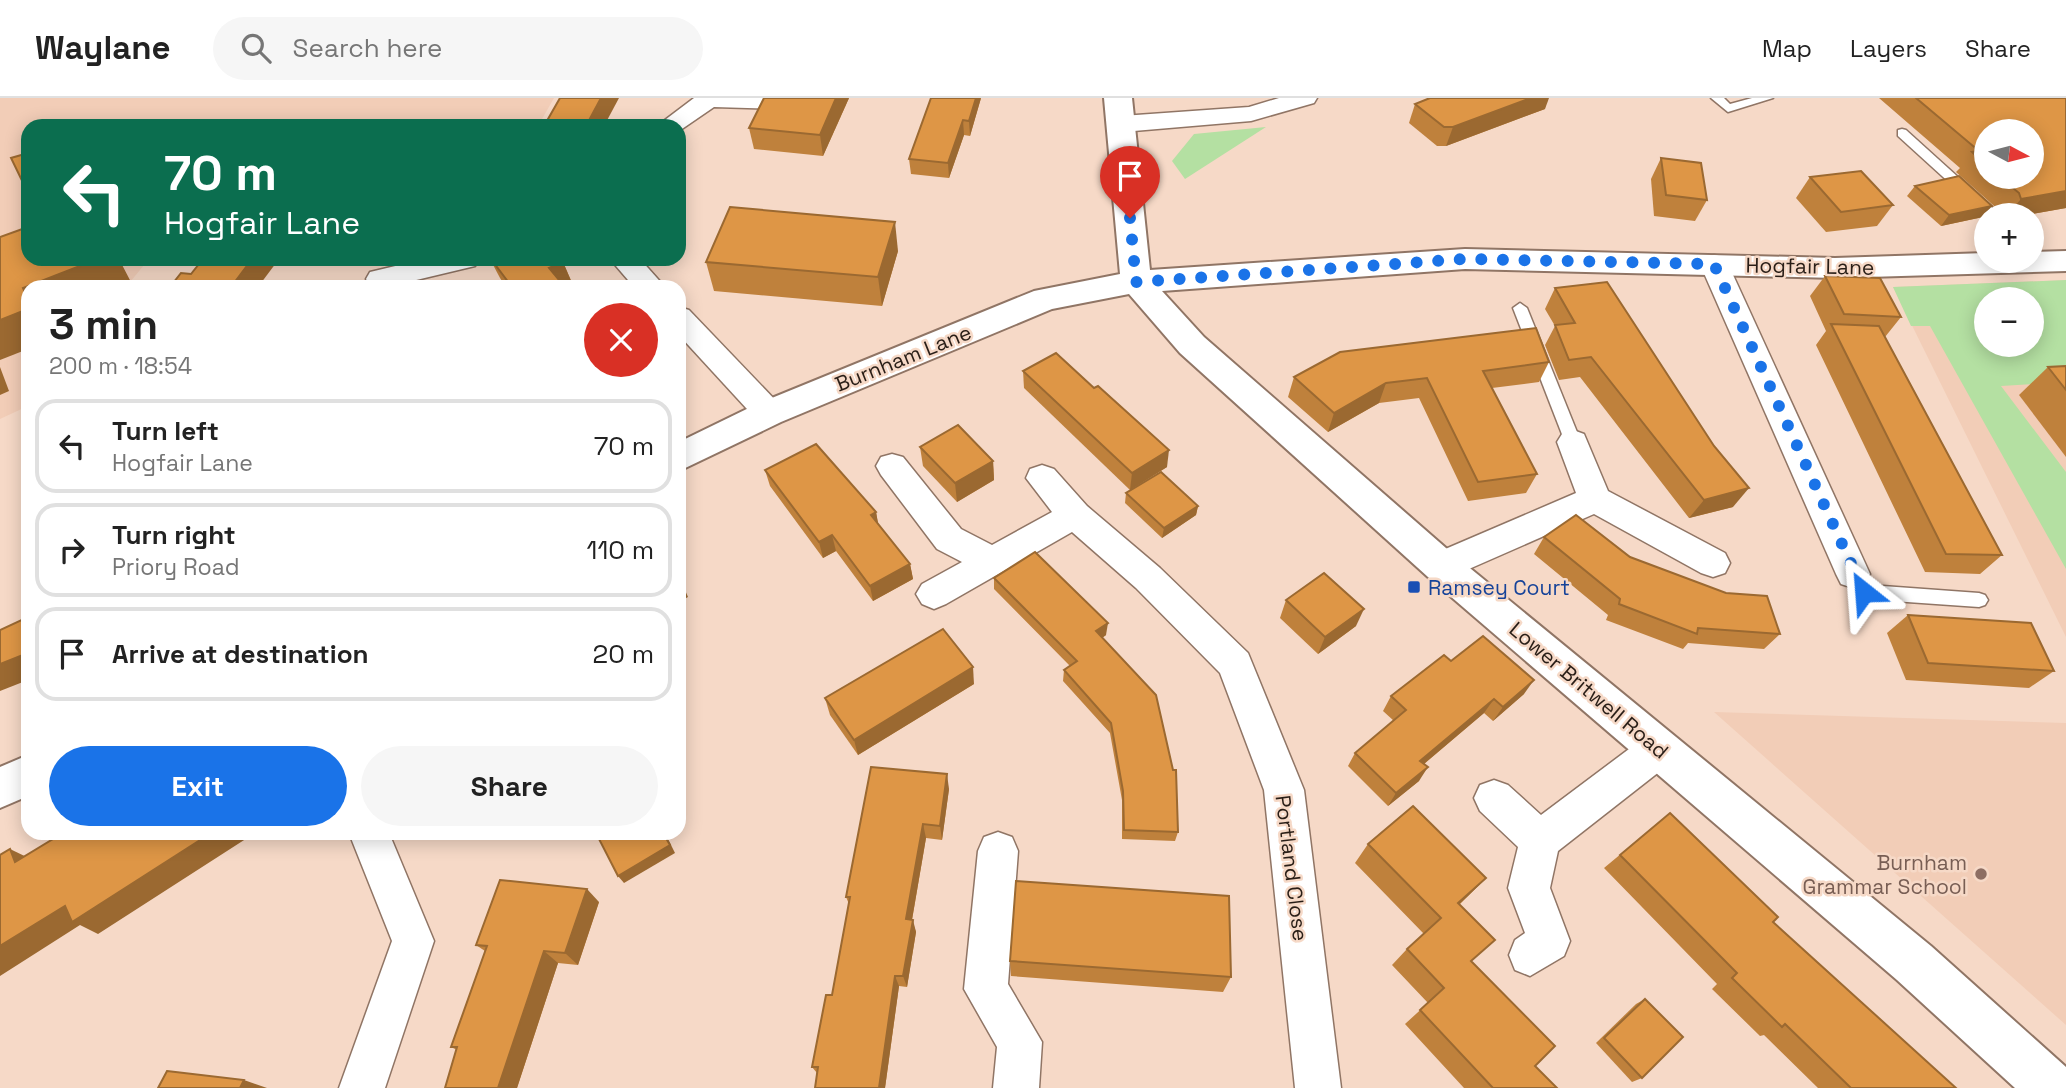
<!DOCTYPE html>
<html lang="en">
<head>
<meta charset="utf-8">
<style>
	:root { --surface:#fff; --page:#f6f6f6; --text:#222; --muted:#767676; --line:#e0e0e0; --accent:#1a73e8 }
	body { margin:0; font-family:"Space Grotesk",sans-serif; background:var(--page); color:var(--text); height:100vh; display:flex; flex-direction:column; font-size:26px; white-space:nowrap }
	* { box-sizing:border-box; margin:0 }
	p { font-size:23px; color:var(--muted) }
	.icon { flex:none; width:38px; height:38px; fill:none; stroke:currentColor; stroke-width:2; stroke-linecap:round; stroke-linejoin:round }
	.map { position:relative; flex:1; overflow:hidden }
	.details { position:absolute; left:21px; top:182px; width:665px; height:560px; display:flex; flex-direction:column; background:var(--surface); border-radius:21px; box-shadow:0 4px 18px #0003 }
	.details>* { flex:none }
	.banner { position:absolute; left:21px; top:21px; width:665px; height:147px; border-radius:21px; box-shadow:0 4px 18px #0003; background:#0b6e4f; color:#fff; overflow:hidden }
	.needle { width:46px; rotate:97deg }
	.controls { position:absolute; left:1974px; top:21px; display:grid; gap:14px }
	.controls a { display:grid; place-items:center; width:70px; height:70px; border-radius:50%; background:var(--surface); box-shadow:0 4px 18px #0003; font-size:35px }
	.pin { position:absolute; display:grid; place-items:center; width:60px; height:60px; color:#fff; margin:-72px -30px; border-radius:50% 50% 50% 0; rotate:-45deg; box-shadow:0 0 7px #0007 }
	.pin .icon { rotate:45deg }
	.me { position:absolute; width:77px; margin:-38px; rotate:332deg; stroke-linejoin:round; filter:drop-shadow(0 0 5px #0008) }
	.turn { display:flex; align-items:center; gap:24px; height:147px; padding:0 28px; font-size:32px }
	.turn .icon { width:91px; height:91px; stroke-width:2.5 }
	.turn b { display:block; font-size:49px; line-height:60px }
	.round { display:grid; place-items:center; flex:none; width:74px; height:74px; border-radius:37px; background:var(--page) }
	.headline { display:flex; align-items:center; justify-content:space-between; height:119px; padding:0 28px }
	h1 { font-size:42px; font-weight:600; line-height:52px }
	.primary-button { display:flex; gap:14px; margin-top:auto; padding:14px 28px }
	.primary-button a { flex:1; height:80px; border-radius:42px; background:var(--accent); color:#fff; font-size:28px; font-weight:600; line-height:80px; text-align:center }
	.primary-button a+a { background:var(--page); color:var(--text) }
	ul { padding:0; list-style:none }
	li { display:flex; align-items:center; gap:21px; height:94px; margin:0 14px 10px; padding:0 14px; border:4px solid var(--line); border-radius:21px }
	li div { flex:1 }
	li b { display:block; font-size:26px }
	li em { font-style:normal }
	header { display:flex; align-items:center; gap:42px; box-sizing:border-box; height:98px; padding:0 35px; background:var(--surface); border-bottom:2px solid var(--line) }
	header strong { font-size:33px }
	nav { display:flex; gap:38px; margin-inline-start:auto; font-size:24px }
	.search { width:490px; height:63px; background:var(--page); display:flex; align-items:center; gap:18px; box-sizing:border-box; padding:0 24px; border-radius:38px; color:var(--muted); font-size:26px }
	.map>svg:first-child { display:block }
	.built { fill:#f2cdb7; fill-rule:evenodd }
	.green { fill:#b4e0a2; fill-rule:evenodd }
	.lines { fill:none; stroke-linecap:round; stroke-linejoin:round }
	.lane-casing { stroke:#907565; stroke-width:3 }
	.street-casing { stroke:#907565; stroke-width:3 }
	.secondary-casing { stroke:#907565; stroke-width:4 }
	.lane { fill:#fff; fill-rule:evenodd }
	.street { fill:#fff; fill-rule:evenodd }
	.secondary { fill:#fff; fill-rule:evenodd }
	.wall { fill:#bf813c; fill-rule:evenodd }
	.shaded-wall { fill:#9b6931 }
	.building { fill:#de9646; stroke:#9b6931; stroke-width:2 }
	.route { stroke:#1a73e8; stroke-width:12; stroke-dasharray:0 21.6 }
	.transit-dot { fill:#1a4fb4; stroke:#f6d9c7; stroke-width:2.5 }
	.education-dot { fill:#8d6e63; stroke:#f6d9c7; stroke-width:2.5 }
	.labels { text-anchor:middle; dominant-baseline:central; stroke-width:5; stroke-linejoin:round; paint-order:stroke }
	.street-label { font-size:21px; fill:#291e17; stroke:#f6d9c7 }
	.transit-label { font-size:21px; fill:#164399; stroke:#f6d9c7; text-anchor:start }
	.education-label { font-size:21px; fill:#785e54; stroke:#f6d9c7; text-anchor:end }
</style>
</head>
<body>
<header>
<strong>Waylane</strong>
<div class="search"><svg class="icon" aria-label="search" viewBox="0 0 24 24"><circle cx="10" cy="10" r="6"/><path d="M15 15l6 6"/></svg>Search here</div>
<nav><a>Map</a><a>Layers</a><a>Share</a></nav>
</header>
<div class="map">
<svg width="2066" height="990" viewBox="0 0 2066 990">
	<rect width="100%" height="100%" fill="#f6d9c7"/>
	<g class="built">
		<path d="M0,0h554l-16,28h-510v133h121l-23,28h-98v119l-28,13z"/>
		<path d="M2066,182v357l-173,-350zM1986,201h46v46h-46z"/>
		<path d="M1714,614l352,11v302z"/>
	</g>
	<g class="green">
		<path d="M1266,29l-81,52 -13,-18 22,-27z"/>
		<path d="M2066,182v102l-65,4 65,86v97l-136,-243h-19l-18,-39zM1986,201h46v46h-46z"/>
	</g>
	<g class="lines">
		<g class="lane-casing">
			<g id="lane">
				<path d="M1711,0h13l6,6 22,-6h21l-45,14z"/>
				<path d="M1902,31l4,1 94,85 -14,1 -88,-80v-6z"/>
				<path d="M1520,205l7,5 54,134 -2,4 -6,2 -8,-6 -52,-134z"/>
				<path d="M1853,469l6,2 10,16 110,8 6,2 3,5 -3,5 -6,2 -115,-8 -6,-2 -14,-23 3,-5z"/>
			</g>
		</g>
		<g class="street-casing">
			<g id="street">
				<path d="M694,0h124l3,5 -3,5 -9,2 -95,-3 -35,24v-5h-22z"/>
				<path d="M1279,0h38l-3,5 -63,18 -129,11 -9,-3 -4,-5 4,-5 9,-3 127,-9z"/>
				<path d="M1714,157l10,2 4,7 142,310 -5,10 -12,4 -12,-4 -5,-10 -136,-310 4,-7z"/>
				<path d="M425,161h54l-4,7 -88,21 -17,-1 -4,-7 4,-7z"/>
				<path d="M610,161h30l25,28h-31z"/>
				<path d="M679,209l10,3 91,95 5,8 -5,8 -11,4 -11,-4 -79,-86z"/>
				<path d="M1573,332l11,4 24,57 117,62 5,10 -5,10 -12,4 -12,-4 -107,-59 -141,62 -12,4 -12,-4 -5,-10 5,-10 147,-63 -19,-51 5,-8z"/>
				<path d="M892,356l11,3 58,72 31,16 60,-33 -26,-34 4,-9 12,-4 12,4 33,37 73,62 88,85 56,137 37,298h-46l-31,-298 -44,-117 -84,-85 -64,-56 -126,72 -12,5 -12,-5 -6,-10 6,-10 40,-22 -25,-13 -56,-74 -5,-9 5,-9z"/>
				<path d="M1659,634l14,5 5,12 -5,12 -115,90 -8,37 20,53 -6,15 -34,20 -15,-6 -6,-15 6,-15 10,-7 -17,-45 10,-41 -38,-36 -6,-13 6,-13 14,-5 14,5 33,30 104,-78z"/>
				<path d="M998,734l14,5 6,14 -10,133 34,58 -3,46h-46l4,-41 -33,-58 14,-138 6,-14z"/>
				<path d="M349,735h40l45,108 -49,147h-46l53,-147z"/>
			</g>
		</g>
		<g class="secondary-casing">
			<g id="secondary">
				<path d="M1104,0h28l18,172 315,-21 370,9 151,-5v8h46v-9l34,-1v20l-231,7 -370,-9 -303,22 42,46 250,218 477,391 135,121v21h-51l-118,-108 -469,-403 -248,-224 -51,-59 -77,15 -271,113 -102,49v-29l78,-38 277,-113 86,-17z"/>
				<path d="M28,657v41l-28,12v-41z"/>
			</g>
		</g>
		<use href="#lane" class="lane"/>
		<use href="#street" class="street"/>
		<use href="#secondary" class="secondary"/>
	</g>
	<g class="wall">
		<path d="M849,0l-26,58 -69,-7 -5,-21z"/>
		<path d="M981,0l-11,38 -6,-1 -15,43 -38,-4 -2,-15z"/>
		<path d="M1879,0h187v110l-40,7h-24v-2l-46,-41 4,-4zM1986,33l46,46h-46z"/>
		<path d="M1415,6l130,5 -99,37h-9l-28,-23z"/>
		<path d="M1661,60l46,42 -12,21 -41,-5 -3,-37z"/>
		<path d="M1810,79l83,28 -16,21 -51,6 -30,-34z"/>
		<path d="M1915,88l68,31 -42,9 -34,-30z"/>
		<path d="M898,153l-16,55 -168,-15 -8,-29z"/>
		<path d="M490,161l73,3 9,21 -10,4h-56l-6,-9z"/>
		<path d="M1825,178l76,41 -16,20 117,218 -22,19 -55,-2 -109,-227 10,-14 -16,-35z"/>
		<path d="M1555,190l178,219 -44,11 -109,-141 -21,3 -14,-35 10,-19 -10,-17z"/>
		<path d="M1549,264l-10,20 -47,6 45,86 -11,19 -58,8 -49,-103 -40,5 -51,29 -40,-35 6,-20z"/>
		<path d="M2066,268v91l-47,-62 29,-28z"/>
		<path d="M1023,273l144,96 -37,23 -106,-102z"/>
		<path d="M920,349l73,14 1,19 -37,22 -34,-36z"/>
		<path d="M765,372l111,42 2,12 32,40 3,15 -40,22 -37,-50 -13,7 -53,-72z"/>
		<path d="M1126,395l72,13 -2,9 -34,23 -37,-35z"/>
		<path d="M1544,439l86,20 150,77 -16,15 -76,-6 -5,6 -77,-29 2,-5 -74,-61z"/>
		<path d="M994,480l112,57 -4,3 76,194 -3,9 -53,-2v-39l-12,-67 -47,-52 1,-11 6,-4 -76,-77z"/>
		<path d="M1286,502l70,26 -38,28 -38,-36z"/>
		<path d="M1908,517l146,56 -25,17 -123,-8 -19,-47z"/>
		<path d="M974,586l-116,71 -28,-40 -5,-17z"/>
		<path d="M1524,596l-31,27 -9,-8 -60,51 -5,17 -31,25 -40,-40 7,-13 39,-32 -11,-10 8,-15z"/>
		<path d="M949,691l-7,51 -16,-2 -14,82 4,12 -9,55 -8,-1 -14,102h-70l2,-15 -5,-6 20,-72 17,-91 -3,-7z"/>
		<path d="M1670,715l103,109 183,166h-138l-54,-53 -4,1 -48,-47 5,-5 -113,-116z"/>
		<path d="M1368,746l118,34 -27,27 12,56 64,105 22,22h-93l-59,-64 23,-21 -36,-38 15,-16 17,-15 -69,-71z"/>
		<path d="M599,804l-21,63 -20,-2 -41,125h-72l12,-38 -6,-3 34,-96 -9,-6z"/>
		<path d="M1010,863l221,16 -8,15 -212,-16z"/>
		<path d="M1645,901l-3,79 -10,4 -36,-39 40,-39z"/>
	</g>
	<g class="shaded-wall">
		<path d="M601,0h18l-15,28h-18z"/>
		<path d="M836,0h13l-26,58 -3,-21z"/>
		<path d="M976,0h5l-11,38 -1,-15z"/>
		<path d="M1530,0h19l-4,11 -99,37 7,-19z"/>
		<path d="M963,22l1,15 -15,43 -1,-15z"/>
		<path d="M2066,93v17l-40,7h-19l14,-16z"/>
		<path d="M1992,108l-9,11 -42,9 8,-11z"/>
		<path d="M895,124l3,29 -16,55 -4,-29z"/>
		<path d="M98,161h21l13,25 -7,3h-97v12l-5,-11z"/>
		<path d="M252,161h27l-21,28h-27z"/>
		<path d="M563,164l9,21 -10,4h-16l3,-19z"/>
		<path d="M28,211v40l-28,11v-40z"/>
		<path d="M0,269l9,24 -9,4z"/>
		<path d="M1386,285l-7,20 -51,29 6,-19z"/>
		<path d="M1169,352l-2,17 -37,23 2,-17z"/>
		<path d="M993,363l1,19 -37,22 -2,-19z"/>
		<path d="M1749,390l-16,19 -44,11 15,-18z"/>
		<path d="M1198,408l-2,9 -34,23 2,-10z"/>
		<path d="M876,414l3,16 -8,-13z"/>
		<path d="M832,437l4,16 -13,7 -4,-16z"/>
		<path d="M910,466l3,15 -40,22 -3,-15z"/>
		<path d="M680,481l8,18 -9,5v-22z"/>
		<path d="M1364,511l-8,17 -38,28 7,-17z"/>
		<path d="M1108,525l-2,12 -11,8 1,-12z"/>
		<path d="M28,555v27l-28,11v-27z"/>
		<path d="M973,569l1,17 -116,71 -4,-15z"/>
		<path d="M1534,582l-10,14 -31,27 10,-14z"/>
		<path d="M1494,601l-10,14 -72,61 8,-13z"/>
		<path d="M1428,669l-9,14 -31,25 8,-13z"/>
		<path d="M947,676l2,15 -7,51 -2,-14z"/>
		<path d="M923,726l3,14 -16,93 -4,-12z"/>
		<path d="M211,735h44l-157,101 -18,-9 -80,51v-30l65,-40z"/>
		<path d="M663,735h2l10,20 -51,30 -6,-7z"/>
		<path d="M10,751l27,13h-22z"/>
		<path d="M1486,780l-18,18 -27,25 17,-18z"/>
		<path d="M587,791l12,13 -21,63 -13,-12z"/>
		<path d="M913,822l3,12 -9,55 -4,-11z"/>
		<path d="M544,853l14,12 -41,125h-19z"/>
		<path d="M895,878l4,10 -14,102h-6z"/>
		<path d="M244,982l23,8h-27z"/>
	</g>
	<g class="building">
		<path d="M560,0h41l-15,28h-42z"/>
		<path d="M764,0h72l-16,37 -71,-7z"/>
		<path d="M931,0h45l-7,23 -6,-1 -15,43 -39,-4z"/>
		<path d="M1430,0h101l-78,29h-9l-29,-23z"/>
		<path d="M1916,0h150v93l-45,8 -2,-6 -19,-16h32v-46h-46v34l-14,-13 7,-1z"/>
		<path d="M28,55v40l-17,-35z"/>
		<path d="M1661,60l40,5 6,37 -41,-5z"/>
		<path d="M1861,73l32,34 -52,7 -31,-35z"/>
		<path d="M1959,78l33,30 -43,9 -34,-29z"/>
		<path d="M730,109l165,15 -17,55 -172,-15z"/>
		<path d="M28,129v32h70l-75,29 5,11v10l-28,11v-83z"/>
		<path d="M203,161h49l-21,28h-61l11,-14 10,1z"/>
		<path d="M491,161h69l3,3 -14,6 11,13 -13,6h-35z"/>
		<path d="M1825,178l55,2 21,39 -57,-3z"/>
		<path d="M1607,184l107,164 35,42 -45,12 -113,-143 -22,3 -14,-35 20,-2 -20,-35z"/>
		<path d="M1831,226l48,2 123,229 -56,-1z"/>
		<path d="M1536,230l13,34 -66,9 54,103 -59,8 -51,-104 -41,5 -52,30 -40,-36 46,-25z"/>
		<path d="M1056,255l38,35 4,-2 71,64 -37,23 -109,-102z"/>
		<path d="M2066,268v24l-18,-23z"/>
		<path d="M958,327l35,36 -38,22 -35,-36z"/>
		<path d="M816,346l60,68 -5,3 39,49 -40,22 -38,-51 -13,7 -54,-72z"/>
		<path d="M1161,374l37,34 -34,22 -38,-35z"/>
		<path d="M1576,417l54,42 96,36 41,3 13,38 -82,-6 -1,6 -78,-30 1,-5 -76,-62z"/>
		<path d="M1035,454l73,71 -12,8 60,64 17,75h3l2,62 -54,-2 -1,-39 -12,-68 -47,-53 13,-9 -83,-83z"/>
		<path d="M1324,475l40,36 -39,28 -39,-37z"/>
		<path d="M1908,517l123,8 23,48 -126,-8z"/>
		<path d="M28,519v36l-28,11v-34z"/>
		<path d="M943,531l30,38 -119,73 -29,-42z"/>
		<path d="M1483,538l51,44 -31,27 -9,-8 -74,62 8,6 -32,26 -41,-40 51,-43 -15,-14 53,-41 7,6z"/>
		<path d="M871,669l76,7 -7,52 -17,-2 -17,95 7,1 -10,56h-8l-16,112h-64l3,-21h-6l14,-72h6l18,-98h-4z"/>
		<path d="M1413,708l73,72 -28,25 37,37 -24,21 84,85 -20,20 22,22h-64l-73,-78 24,-22 -37,-39 34,-31 -73,-74z"/>
		<path d="M1670,715l108,104 -5,5 183,166h-105l-66,-64 -3,3 -50,-49 5,-5 -117,-118z"/>
		<path d="M63,735h148l-139,89 -7,-16 -65,40v-91l10,-6 5,13z"/>
		<path d="M610,735h53l7,12 -52,31 -19,-37z"/>
		<path d="M500,782l87,9 -22,64 -21,-2 -46,137h-53l12,-41h-6l36,-101 -11,-1z"/>
		<path d="M1016,783l213,15 2,81 -221,-16z"/>
		<path d="M1645,901l38,38 -41,41 -38,-40z"/>
		<path d="M167,973l77,9 -4,8h-82z"/>
	</g>
	<g class="lines">
		<path class="route" d="M1130,120l6,64 329,-23 249,5 150,328"/>
	</g>
	<rect class="transit-dot" x="1407" y="482" width="14" height="14" rx="3.5"/>
	<circle class="education-dot" cx="1981" cy="776" r="7"/>
	<g class="labels">
		<g class="street-label">
			<text transform="translate(1810 168) rotate(1)">Hogfair Lane</text>
			<text transform="translate(903 260) rotate(-22)">Burnham Lane</text>
			<text transform="translate(1589 592) rotate(40)">Lower Britwell Road</text>
			<text transform="translate(1292 770) rotate(83)">Portland Close</text>
		</g>
		<g class="transit-label">
			<text x="1428" y="489">Ramsey Court</text>
		</g>
		<g class="education-label">
			<text x="1967" y="764">Burnham<tspan x="1967" dy="24">Grammar School</tspan></text>
		</g>
	</g>
</svg>
<div class="controls">
<a><svg class="needle" viewBox="-14 -14 28 28"><path d="M0-13l5 13h-10z" fill="#e53935"/><path d="M0 13l5-13h-10z" fill="#767676"/></svg></a>
<a>+</a>
<a>−</a>
</div>
<div class="pin" style="left:1130px;top:120px;background:#d93025"><svg class="icon" aria-label="arrive" viewBox="0 0 24 24"><path d="M6 21V4h12l-3 4 3 4H6"/></svg></div>
<svg class="me" style="left:1864px;top:494px" viewBox="-20 -20 40 40"><path d="M0-17L14 15 0 8-14 15z" fill="#1a73e8" stroke="#fff" stroke-width="4"/></svg>
<div class="banner">
<div class="turn"><svg class="icon" aria-label="left" viewBox="0 0 24 24"><path d="M17 20v-9H6M10 6l-5 5 5 5"/></svg><div><b>70 m</b>Hogfair Lane</div></div>
</div>
<section class="details">
<div class="headline"><div><h1>3 min</h1><p>200 m · 18:54</p></div><a class="round" style="background:#d93025;color:#fff"><svg class="icon" aria-label="close" viewBox="0 0 24 24"><path d="M6 6l12 12M18 6L6 18"/></svg></a></div>
<ul>
<li><svg class="icon" aria-label="left" viewBox="0 0 24 24"><path d="M17 20v-9H6M10 6l-5 5 5 5"/></svg><div><b>Turn left</b><p>Hogfair Lane</p></div><em>70 m</em></li>
<li><svg class="icon" aria-label="right" viewBox="0 0 24 24"><path d="M7 20v-9h11M14 6l5 5-5 5"/></svg><div><b>Turn right</b><p>Priory Road</p></div><em>110 m</em></li>
<li><svg class="icon" aria-label="arrive" viewBox="0 0 24 24"><path d="M6 21V4h12l-3 4 3 4H6"/></svg><div><b>Arrive at destination</b></div><em>20 m</em></li>
</ul>
<div class="primary-button"><a>Exit</a><a>Share</a></div>
</section>
</div>
</body>
</html>
